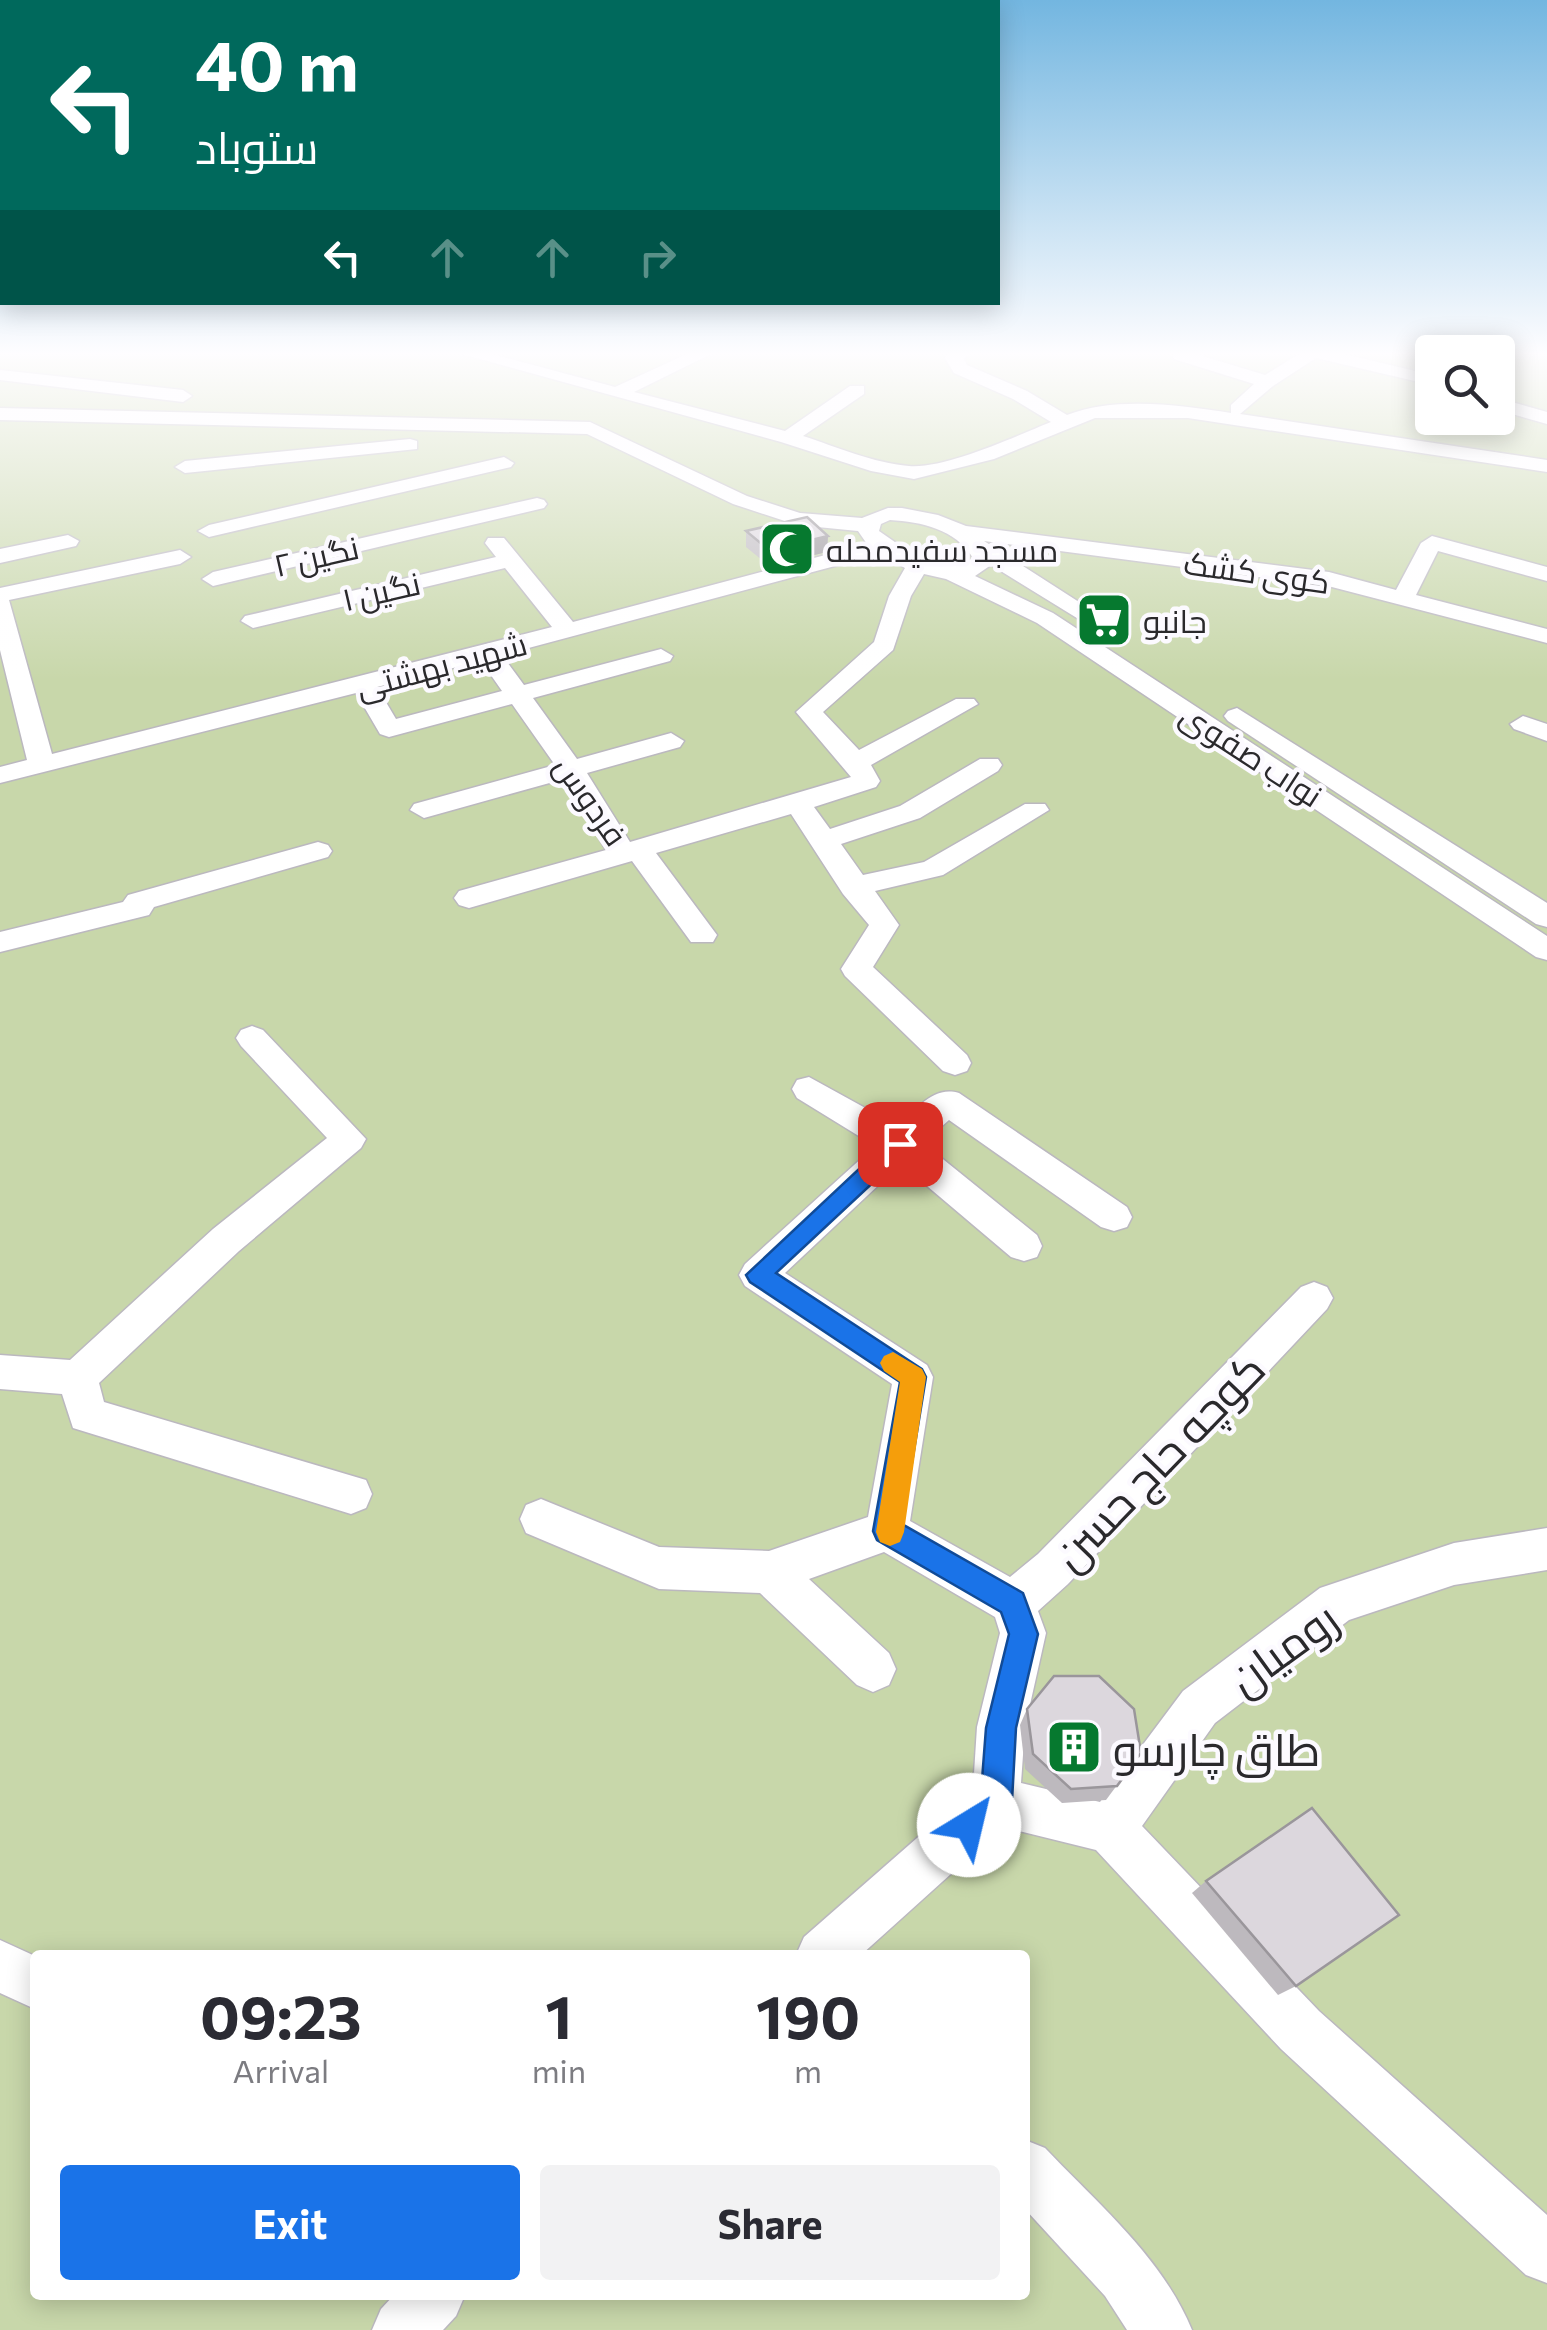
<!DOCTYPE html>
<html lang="en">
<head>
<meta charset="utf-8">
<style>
	:root { --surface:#fff; --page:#f2f2f3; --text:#2b2b33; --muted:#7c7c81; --accent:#1a73e8 }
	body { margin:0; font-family:Commissioner,Cairo,sans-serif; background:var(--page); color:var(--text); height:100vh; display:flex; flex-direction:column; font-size:38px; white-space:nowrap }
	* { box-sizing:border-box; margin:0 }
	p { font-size:32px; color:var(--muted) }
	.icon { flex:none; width:55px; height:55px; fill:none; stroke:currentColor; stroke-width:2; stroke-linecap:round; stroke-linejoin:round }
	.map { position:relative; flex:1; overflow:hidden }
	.sheet { position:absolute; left:30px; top:1950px; width:1000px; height:350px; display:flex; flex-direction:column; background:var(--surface); border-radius:10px; box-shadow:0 5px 25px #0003 }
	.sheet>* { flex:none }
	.top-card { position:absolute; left:0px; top:0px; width:1000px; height:305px; box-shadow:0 5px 25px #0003; background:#00695c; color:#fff; overflow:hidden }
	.tools { position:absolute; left:1415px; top:335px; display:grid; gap:20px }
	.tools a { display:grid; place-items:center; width:100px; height:100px; border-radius:10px; background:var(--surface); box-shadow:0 5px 25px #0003; font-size:50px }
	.pin { position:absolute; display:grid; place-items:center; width:85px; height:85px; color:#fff; margin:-42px; border-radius:20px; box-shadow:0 5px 15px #0006 }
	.me { position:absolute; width:110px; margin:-55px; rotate:36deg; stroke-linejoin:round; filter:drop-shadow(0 0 8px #0008) }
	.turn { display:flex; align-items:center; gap:35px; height:210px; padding:0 30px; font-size:45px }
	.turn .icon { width:130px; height:130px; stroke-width:2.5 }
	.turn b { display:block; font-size:70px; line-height:85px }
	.lanes { display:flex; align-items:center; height:95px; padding:0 30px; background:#0003; justify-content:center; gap:50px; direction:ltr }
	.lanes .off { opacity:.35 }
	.eta { display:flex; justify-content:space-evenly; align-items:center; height:170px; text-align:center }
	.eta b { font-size:60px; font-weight:700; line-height:70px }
	.button { display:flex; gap:20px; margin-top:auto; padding:20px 30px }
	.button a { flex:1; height:115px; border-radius:10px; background:var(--accent); color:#fff; font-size:40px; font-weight:700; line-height:115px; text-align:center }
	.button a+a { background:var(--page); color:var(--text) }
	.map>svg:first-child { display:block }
	.green { fill:#c8d7aa; fill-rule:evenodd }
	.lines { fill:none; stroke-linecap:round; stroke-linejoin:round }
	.minor-casing { stroke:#bbb8bf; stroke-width:3 }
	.minor { fill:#fff; fill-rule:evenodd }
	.wall { fill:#bdb9be }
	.shaded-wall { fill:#9a969b }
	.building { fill:#dcd7dd; stroke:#9a969b; stroke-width:2.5 }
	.route { fill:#1a73e8; stroke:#114b97; stroke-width:2.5 }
	.slow { fill:#f59e0b }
	.labels { text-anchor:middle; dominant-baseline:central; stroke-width:9; stroke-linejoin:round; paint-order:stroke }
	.far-poi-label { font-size:32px; fill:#2a292c; stroke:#fcfaff; text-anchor:start }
	.far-street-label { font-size:32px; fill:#2a292c; stroke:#fcfaff }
	.near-street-label { font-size:45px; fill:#2a292c; stroke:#fcfaff }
	.near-poi-label { font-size:45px; fill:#2a292c; stroke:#fcfaff; text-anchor:start }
</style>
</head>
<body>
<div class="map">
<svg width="1547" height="2330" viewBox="0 0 1547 2330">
	<rect width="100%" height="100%" fill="#fcfaff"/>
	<path class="green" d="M0,354h1432v64h66v-64h49v1976h-1547zM35,1955h990v340h-990z"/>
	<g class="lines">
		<g class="minor-casing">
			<g id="minor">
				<path d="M462,354h30l123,33 72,-33h24l-77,38 151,39 65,-45h14v8l-61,42c34,11 70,27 106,30 37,3 107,-30 142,-44l-38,-23 -59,-26 -9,-15 3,-4h21l-5,5 3,6 60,26 40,24c48,-19 114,-10 164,-2v-8l23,-21 -80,-25 -2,-5h24l69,21 34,-21h45l88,21v10l-116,-27 -43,28 -33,28 307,46v12l-359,-54h-93l-101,41 -80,20 -43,-8 -90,-29z"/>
				<path d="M0,370l183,20 9,6 -9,6 -183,-22z"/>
				<path d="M1498,398l49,14v12l-49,-14z"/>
				<path d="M0,408l590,14 157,74 53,17 62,5 26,-10h14l36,7 28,11 363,46 67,18 25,-47 11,-7 115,31v14l-109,-30 -22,44 131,34v14l-219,-57 -344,-45 109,70 4,5 -4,5 -8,2 -94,-58 -16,11 78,37 494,323v24l-11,-3 -499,-334 -91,-44 -22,-5 -13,22 -18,54 -70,62 36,38 97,-51h18l4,5 -107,61 9,16 -4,6 -62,20 16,22 70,-23 80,-47h18l4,6 -4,6 -78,47 -79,26 22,31 61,-13 101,-58h20l4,6 -106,65 -68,16 24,34 -26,42 94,88 4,8 -4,8 -12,4 -12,-4 -98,-95 -4,-7 28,-44 -26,-31 -52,-80 -135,39 61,82 -4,7h-22l-59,-81 -163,47 -10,-3 -5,-7 5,-7 147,-41 -42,-71 -140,39 -14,-8 4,-6 141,-39 -43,-61 -123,33 -9,-3 -24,-41 -356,90v-16l27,-7 -27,-110v-62l180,-38 11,7 -11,7 -171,36 43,154 500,-127 -47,-59 -252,60 -12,-7 4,-5 251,-59 -11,-14 3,-5h16l69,84 294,-78 -9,-13 -61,-6 -64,-21 -146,-70 -587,-14zM890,520c32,2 65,9 83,38l-14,8 -44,-10 -36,-25 2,-7zM880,554l25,14 -16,28 -15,46 -78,70 55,65 -221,65 -43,-69 93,-26 4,-6 -13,-8 -94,26 -44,-61 137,-37 3,-5 -12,-7 -137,36 -22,-30zM481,661l21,30 -106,28 -19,-32z"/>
				<path d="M410,439l7,2v8l-232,24 -10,-6 10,-6z"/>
				<path d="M504,457l10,6 -3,4 -302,70 -11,-6 11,-6z"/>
				<path d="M537,498l7,2 3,4 -3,4 -331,78 -11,-7 11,-7z"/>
				<path d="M68,535l11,6 -3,5 -76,17v-14z"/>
				<path d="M1237,708l310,195v24l-11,-3 -308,-203 -4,-5 4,-5z"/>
				<path d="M1523,716l24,8v17l-33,-12 -4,-5z"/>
				<path d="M318,842l10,3 4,6 -4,6 -174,50 -5,8 -149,37v-20l123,-30 5,-7z"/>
				<path d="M252,1026l11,4 103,109 -5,9 -122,103 -140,132 5,19 262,78 6,14 -6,14 -15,6 -278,-86 -11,-34 -62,-5v-34l70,5 143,-131 114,-91 -86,-92 -5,-8 5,-8z"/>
				<path d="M809,1077l89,49c18,-16 35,-41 61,-33l168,114 5,10 -5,10 -13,4 -13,-4 -152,-107 -26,23 114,92 5,11 -5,11 -13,4 -13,-4 -110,-93 -116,109 142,92 6,12 -23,144 100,56 28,-23 263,-267 13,-5 13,5 6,11 -6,11 -259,275 -30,27 8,22 -21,94 -4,56 79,19 83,-111 137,-103 134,-45 93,-15v42l-93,15 -105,35 -134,103 -73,103 177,185 228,204v68l-21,-8 -245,-226 -185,-199 -93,-23 -142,128h-65l8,-18 169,-148 4,-62 23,-94 -5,-16 -111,-65 -75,27 80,74 7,16 -7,16 -16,7 -16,-7 -97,-92 -101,-4 -133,-56 -6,-14 6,-14 15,-6 118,48 110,4 99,-34 24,-133 -147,-98 -6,-11 6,-11 130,-118 -78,-48 -5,-9 5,-9z"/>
				<path d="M0,1940l35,16v53l-35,-16z"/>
				<path d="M1025,2140l20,8c53,56 117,109 147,182h-65l-22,-34 -80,-87z"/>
				<path d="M394,2295h71l-9,21 -13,14h-71l9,-21z"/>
			</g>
		</g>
		<use href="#minor" class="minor"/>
	</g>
	<g class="wall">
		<path d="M746,531l82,5 -1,16 -58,14 -23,-19z"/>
		<path d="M1027,1709l114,44 -35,47 -44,3 -37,-34 -5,-44z"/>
		<path d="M1206,1881l90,105 -18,9 -86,-102z"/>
	</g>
	<path class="shaded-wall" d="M828,536l-1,16 -58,14v-16z"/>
	<g class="building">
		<path d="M807,517l21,19 -59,14 -23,-19z"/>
		<path d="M1054,1676h45l35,33 7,44 -24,33 -46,3 -38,-35 -6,-45z"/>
		<path d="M1312,1808l87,107 -103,71 -90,-105z"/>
	</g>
	<linearGradient id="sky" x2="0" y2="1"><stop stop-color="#73b6e0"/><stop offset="0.52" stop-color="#fefdff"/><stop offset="1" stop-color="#fefdff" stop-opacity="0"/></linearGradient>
	<rect width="1547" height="680" fill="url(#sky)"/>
	<path class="route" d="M900,1135l8,3 3,6 -3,6 -132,123 146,96 4,8 -24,147 121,69 15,41 -22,94 -4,73c-8,18 -25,33 -43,40l-11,-5 -5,-11 5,-11 23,-21 5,-65 23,-94 -8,-22 -124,-72 -4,-9 27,-149 -150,-100 -4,-7 146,-137z"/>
	<path class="slow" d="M893,1352l29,17 4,8 -22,155 -4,10 -10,4 -10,-4 -4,-10 24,-150 -16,-11 -4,-8 4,-7z"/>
	<defs>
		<g id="mosque-square" transform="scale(2.875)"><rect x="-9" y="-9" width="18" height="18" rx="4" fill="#06792f" stroke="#fcfaff"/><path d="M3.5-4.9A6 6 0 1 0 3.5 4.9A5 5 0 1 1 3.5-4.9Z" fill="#fff"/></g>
		<g id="supermarket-square" transform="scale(2.875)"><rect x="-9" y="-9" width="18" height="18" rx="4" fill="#06792f" stroke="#fcfaff"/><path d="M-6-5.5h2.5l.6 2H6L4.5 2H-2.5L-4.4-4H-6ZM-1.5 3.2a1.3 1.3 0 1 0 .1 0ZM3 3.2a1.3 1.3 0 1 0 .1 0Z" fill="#fff"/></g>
		<g id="building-square" transform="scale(2.875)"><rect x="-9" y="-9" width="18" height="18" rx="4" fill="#06792f" stroke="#fcfaff"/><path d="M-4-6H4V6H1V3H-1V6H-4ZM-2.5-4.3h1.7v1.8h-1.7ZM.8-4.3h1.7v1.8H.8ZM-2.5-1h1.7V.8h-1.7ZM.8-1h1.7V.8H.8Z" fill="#fff"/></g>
	</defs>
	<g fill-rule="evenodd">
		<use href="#mosque-square" x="787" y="549"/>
		<use href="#supermarket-square" x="1104" y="620"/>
		<use href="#building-square" x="1074" y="1747"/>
	</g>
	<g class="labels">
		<g class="far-poi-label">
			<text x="826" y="549">مسجد سفیدمحله</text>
			<text x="1143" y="620">جانبو</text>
		</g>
		<g class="far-street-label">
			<text transform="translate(316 555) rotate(-13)">نگین ۲</text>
			<text transform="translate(1257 571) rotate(8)">کوی کشک</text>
			<text transform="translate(381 590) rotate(-13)">نگین ۱</text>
			<text transform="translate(441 664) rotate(-15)">شهید بهشتی</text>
			<text transform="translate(1252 754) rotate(33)">نواب صفوی</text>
			<text transform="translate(592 800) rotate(55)">فردوس</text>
		</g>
		<g class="near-street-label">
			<text transform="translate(1157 1460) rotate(-46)">کوچه حاج حسن</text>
			<text transform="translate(1282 1647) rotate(-36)">رومیان</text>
		</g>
		<g class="near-poi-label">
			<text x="1113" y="1747">طاق چارسو</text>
		</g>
	</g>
</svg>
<div class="tools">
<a><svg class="icon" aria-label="search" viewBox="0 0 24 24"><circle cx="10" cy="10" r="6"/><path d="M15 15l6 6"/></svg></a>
</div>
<div class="pin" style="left:900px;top:1144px;background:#d93025"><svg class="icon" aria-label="arrive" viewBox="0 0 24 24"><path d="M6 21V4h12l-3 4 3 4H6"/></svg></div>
<svg class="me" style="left:969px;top:1825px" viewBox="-20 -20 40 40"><circle r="19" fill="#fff"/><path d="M0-13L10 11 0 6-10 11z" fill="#1a73e8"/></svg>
<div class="top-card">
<div class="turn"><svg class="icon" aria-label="left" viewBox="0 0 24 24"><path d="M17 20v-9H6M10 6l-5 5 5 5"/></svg><div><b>40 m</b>ستوباد</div></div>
<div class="lanes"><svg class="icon" aria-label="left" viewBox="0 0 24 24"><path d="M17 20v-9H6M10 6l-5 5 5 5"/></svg><svg class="icon off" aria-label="ahead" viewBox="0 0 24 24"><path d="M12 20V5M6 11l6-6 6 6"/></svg><svg class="icon off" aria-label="ahead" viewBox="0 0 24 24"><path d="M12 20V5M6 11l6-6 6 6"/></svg><svg class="icon off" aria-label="right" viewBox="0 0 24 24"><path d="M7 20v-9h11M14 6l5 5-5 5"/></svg></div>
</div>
<section class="sheet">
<div class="eta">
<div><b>09:23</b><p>Arrival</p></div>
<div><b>1</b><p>min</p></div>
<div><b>190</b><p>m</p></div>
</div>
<div class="button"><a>Exit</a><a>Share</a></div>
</section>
</div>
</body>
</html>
